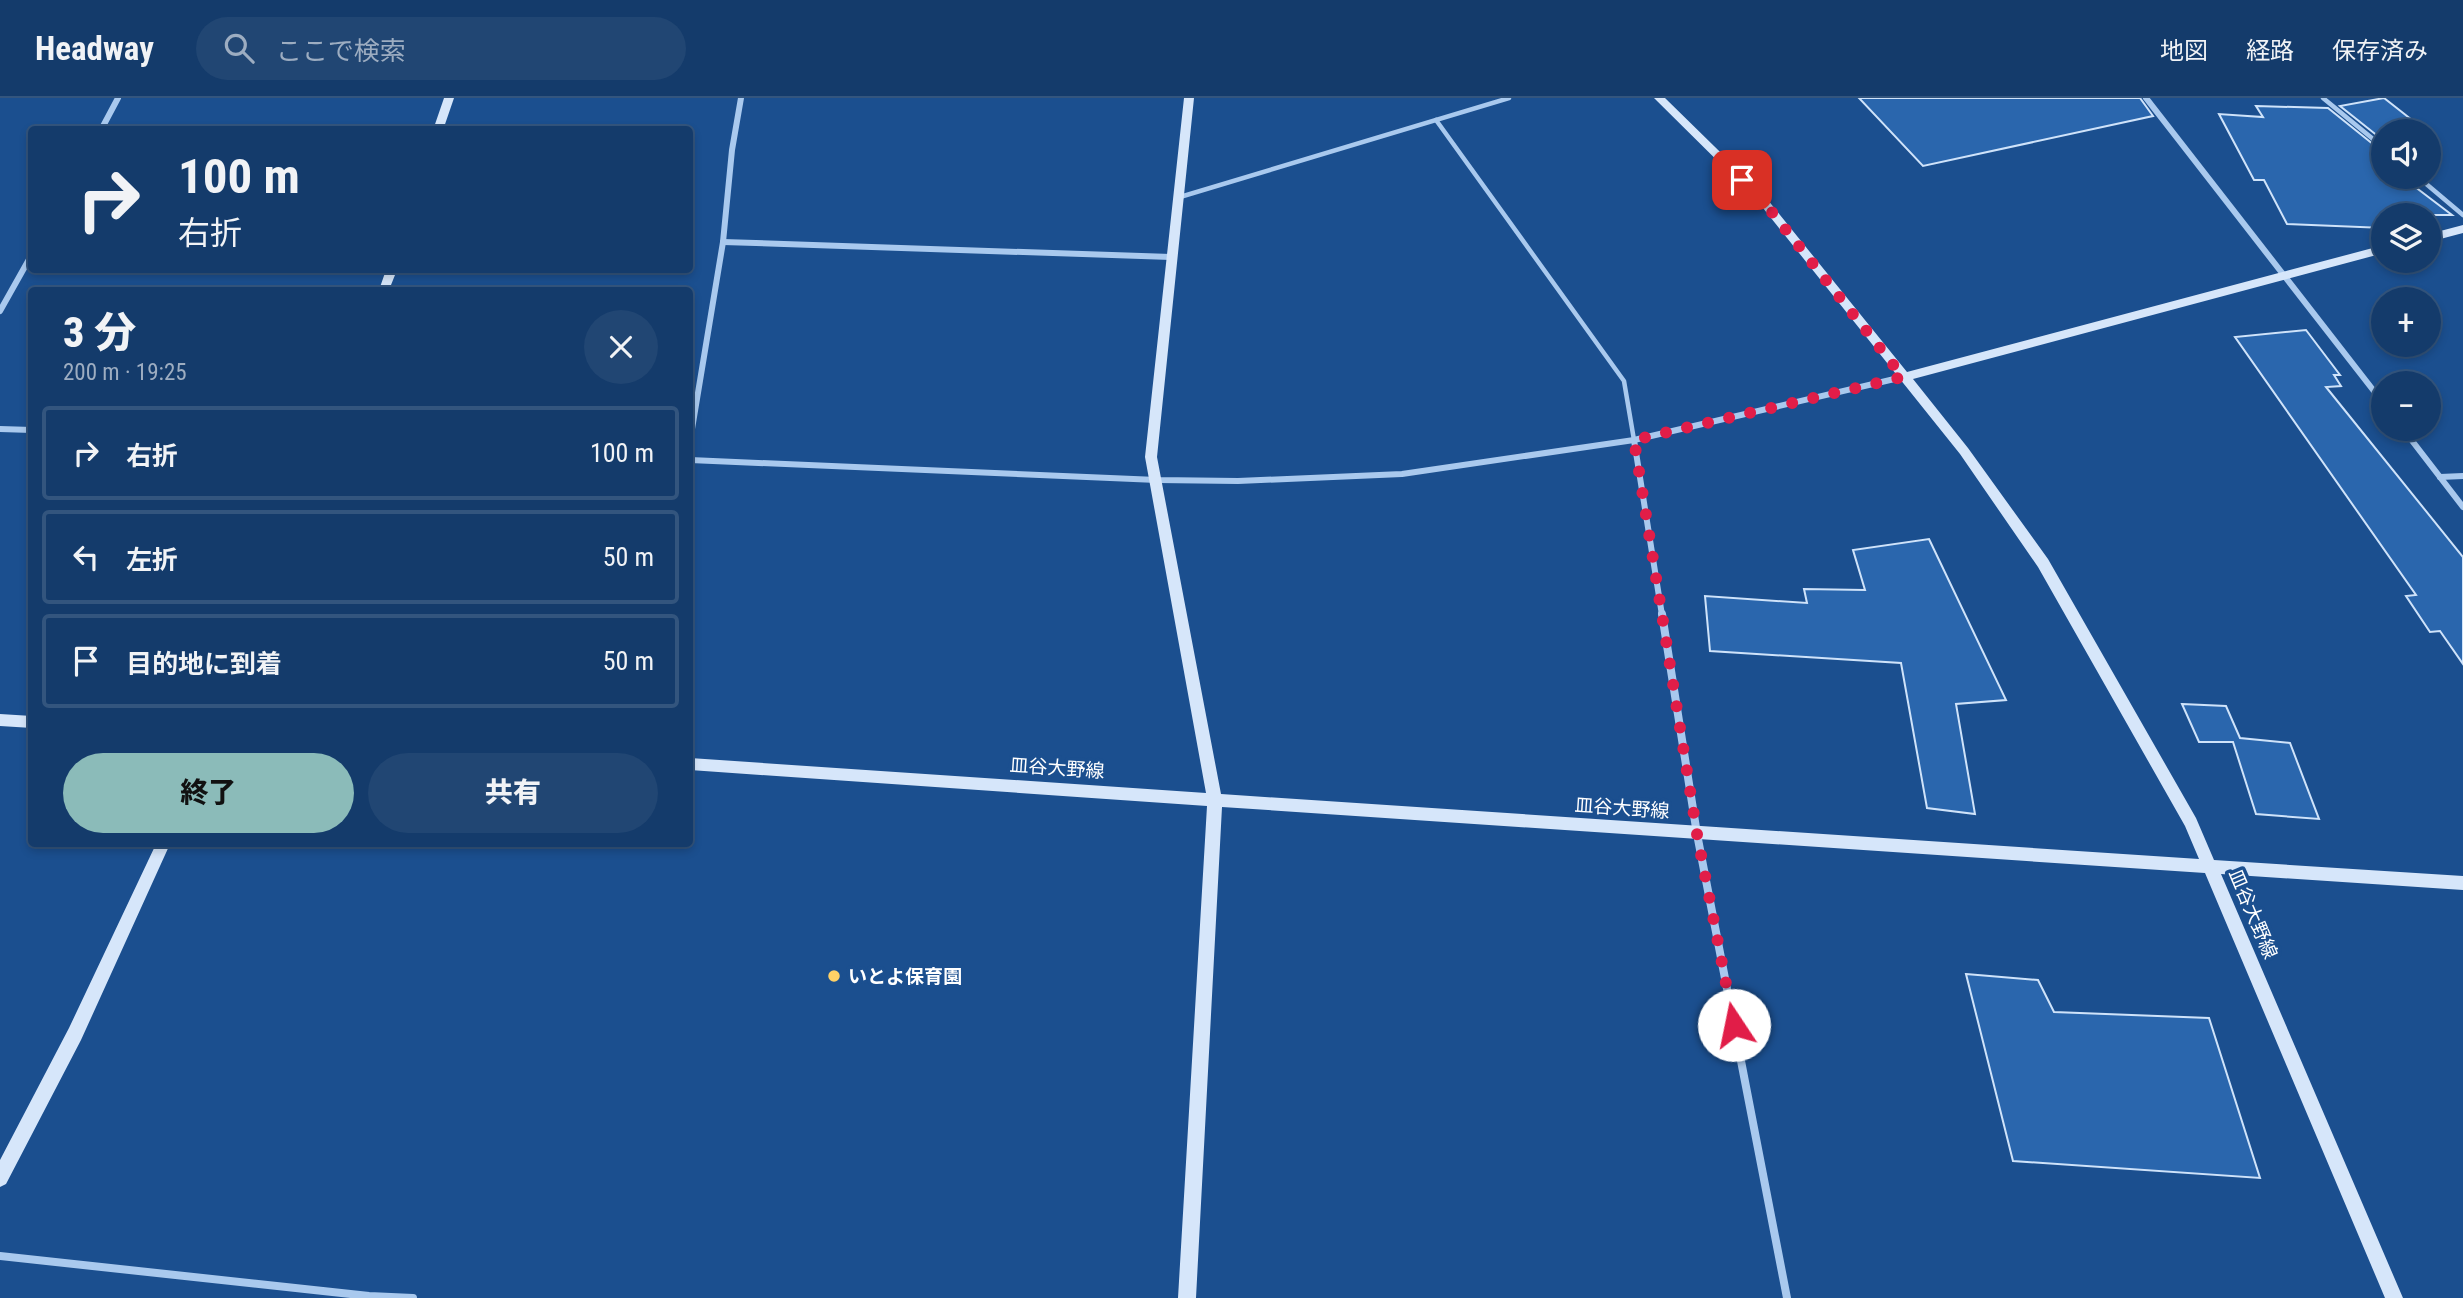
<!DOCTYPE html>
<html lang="ja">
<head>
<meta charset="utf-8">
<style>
	:root { --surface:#143b6b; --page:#214673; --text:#f1f3f6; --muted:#9dadc1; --line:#33557e; --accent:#8bbbb9 }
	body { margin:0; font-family:"Roboto Condensed","Noto Sans JP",sans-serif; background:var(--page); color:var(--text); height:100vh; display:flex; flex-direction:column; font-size:26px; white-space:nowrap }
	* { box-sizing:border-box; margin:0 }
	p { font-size:23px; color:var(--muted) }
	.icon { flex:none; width:38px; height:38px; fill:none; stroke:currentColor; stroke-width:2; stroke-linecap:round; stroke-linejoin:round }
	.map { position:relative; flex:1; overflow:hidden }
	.drawer { position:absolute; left:28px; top:189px; width:665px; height:560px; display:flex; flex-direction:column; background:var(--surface); border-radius:7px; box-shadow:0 4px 10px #0003,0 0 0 2px var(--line) }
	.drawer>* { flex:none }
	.guide { position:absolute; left:28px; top:28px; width:665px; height:147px; border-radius:7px; box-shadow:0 4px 10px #0003,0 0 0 2px var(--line); background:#143b6b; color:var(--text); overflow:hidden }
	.fabs { position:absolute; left:2371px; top:21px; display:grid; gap:14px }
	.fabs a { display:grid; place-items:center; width:70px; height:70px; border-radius:50%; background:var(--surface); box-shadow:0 4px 10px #0003,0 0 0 2px var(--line); font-size:35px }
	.pin { position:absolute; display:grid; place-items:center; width:60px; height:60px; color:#fff; margin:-30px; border-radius:14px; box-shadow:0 4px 10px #0006 }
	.me { position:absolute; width:77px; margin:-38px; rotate:349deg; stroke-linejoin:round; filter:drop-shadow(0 0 5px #0008) }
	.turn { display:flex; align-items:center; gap:24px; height:147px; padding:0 35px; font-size:32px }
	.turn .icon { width:91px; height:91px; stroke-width:2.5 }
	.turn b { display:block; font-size:49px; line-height:60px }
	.round { display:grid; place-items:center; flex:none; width:74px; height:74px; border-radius:37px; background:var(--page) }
	.summary { display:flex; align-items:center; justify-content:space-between; height:119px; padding:0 35px }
	h1 { font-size:42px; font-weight:800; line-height:52px }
	.button { display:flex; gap:14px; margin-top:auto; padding:14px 35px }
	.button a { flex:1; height:80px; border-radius:42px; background:var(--accent); color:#111; font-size:28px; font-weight:800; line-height:80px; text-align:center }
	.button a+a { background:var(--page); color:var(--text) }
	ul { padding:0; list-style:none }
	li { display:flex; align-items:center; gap:21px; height:94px; margin:0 14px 10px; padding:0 21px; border:4px solid var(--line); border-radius:7px }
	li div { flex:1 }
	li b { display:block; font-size:26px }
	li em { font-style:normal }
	header { display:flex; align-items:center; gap:42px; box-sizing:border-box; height:98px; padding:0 35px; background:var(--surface); border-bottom:2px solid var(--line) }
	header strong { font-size:33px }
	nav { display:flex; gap:38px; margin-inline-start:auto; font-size:24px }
	.search { width:490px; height:63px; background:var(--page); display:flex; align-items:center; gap:18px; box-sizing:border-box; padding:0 24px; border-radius:38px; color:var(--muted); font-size:26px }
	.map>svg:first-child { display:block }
	.building { fill:#2a66ad; stroke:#cfe3fa; stroke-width:2 }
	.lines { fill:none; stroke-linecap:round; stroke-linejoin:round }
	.lane { stroke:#a9c9ee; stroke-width:4.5 }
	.street-far1 { stroke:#a9c9ee; stroke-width:6 }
	.street { stroke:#a9c9ee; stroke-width:8 }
	.secondary { fill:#d6e6fa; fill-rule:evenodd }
	.route { stroke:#e11d48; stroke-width:12; stroke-dasharray:0 21.6 }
	.poi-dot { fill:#ffd166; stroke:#1b4f8f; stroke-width:2.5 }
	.labels { text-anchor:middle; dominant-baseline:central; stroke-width:7; stroke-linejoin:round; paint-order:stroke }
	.street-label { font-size:19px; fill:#fff; stroke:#1b4f8f }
	.poi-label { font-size:19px; font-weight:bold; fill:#fff; stroke:#1b4f8f; text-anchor:start }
</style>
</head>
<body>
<header>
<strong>Headway</strong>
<div class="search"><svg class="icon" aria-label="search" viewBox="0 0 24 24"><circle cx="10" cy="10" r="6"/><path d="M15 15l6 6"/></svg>ここで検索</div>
<nav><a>地図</a><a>経路</a><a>保存済み</a></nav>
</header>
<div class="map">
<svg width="2463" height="1200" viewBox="0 0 2463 1200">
	<rect width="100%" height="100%" fill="#1b4f8f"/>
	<g class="building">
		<path d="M1859,0h281l13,18 -230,50z"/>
		<path d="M2384,0l42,33h-42v10l-44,-35z"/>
		<path d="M2256,8l72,2 56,45v24h18l50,38h-68v13l-97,-4 -23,-44h-10l-35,-66 44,3z"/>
		<path d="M2306,232l34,45h-6l7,11 -15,1 137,170v107l-23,-33 -10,1 -24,-36 10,-1 -181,-258z"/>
		<path d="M1929,441l77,161 -50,4 19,110 -48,-6 -26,-145 -191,-12 -5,-55 102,7 -3,-14 61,1 -12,-40z"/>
		<path d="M2182,606l44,2 14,32 50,5 29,76 -63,-5 -23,-72h-34z"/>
		<path d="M1966,876l72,6 16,32 155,6 51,160 -247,-17z"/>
	</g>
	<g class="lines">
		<g class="lane">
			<path d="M2323,0l61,50"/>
			<path d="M1436,22l188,261 10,59"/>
			<path d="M2418,79l45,38"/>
			<path d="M1180,99l329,-99"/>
		</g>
		<g class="street-far1">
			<path d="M2146,0l238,306"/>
			<path d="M101,32l17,-32"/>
			<path d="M723,144l448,15"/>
			<path d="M0,213l32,-57"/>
			<path d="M0,331l32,1"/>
			<path d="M2403,331l60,78"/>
			<path d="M1634,342l28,175"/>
			<path d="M690,343l33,-199 9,-92 9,-52"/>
			<path d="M690,362l467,20 81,1 164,-7 232,-34 269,-63"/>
			<path d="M2440,379l23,-1"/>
		</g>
		<g class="street">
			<path d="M1662,516l35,220 90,464"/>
			<path d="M0,1158l369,40 44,2"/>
		</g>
		<g class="secondary">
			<path d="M444,0h10l-11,32h-10z"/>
			<path d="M1184,0h10l-37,359 64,337 978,65 -14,-33 -147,-259 -78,-113 -205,-256 -101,-100h11l98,96 144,178 477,-127v8l-471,126 55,69 80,111 148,259 18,42 249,16v14l-242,-16 182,424h-18l-180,-425 -983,-66 -26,491h-18l29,-492 -517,-36v-12l516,35 -61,-336z"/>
			<path d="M2463,127v8l-34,9v-8z"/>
			<path d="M386,172h11l-8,20h-10z"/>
			<path d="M0,616l32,2v12l-32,-2z"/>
			<path d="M156,746h14l-89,196 -75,144 -6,3v-27l69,-132z"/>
		</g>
	</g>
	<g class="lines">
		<path class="route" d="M1734,927l-37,-191 -63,-394 269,-63 -144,-181 -17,-16"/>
	</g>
	<circle class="poi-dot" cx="834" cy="878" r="7"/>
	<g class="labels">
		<g class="street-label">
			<text transform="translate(1057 670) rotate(4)">皿谷大野線</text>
			<text transform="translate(1622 710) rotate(4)">皿谷大野線</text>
			<text transform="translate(2253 816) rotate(67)">皿谷大野線</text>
		</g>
		<g class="poi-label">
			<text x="848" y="878">いとよ保育園</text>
		</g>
	</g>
</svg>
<div class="fabs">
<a><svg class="icon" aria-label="sound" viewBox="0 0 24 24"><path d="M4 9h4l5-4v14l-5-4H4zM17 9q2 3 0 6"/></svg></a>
<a><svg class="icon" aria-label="layers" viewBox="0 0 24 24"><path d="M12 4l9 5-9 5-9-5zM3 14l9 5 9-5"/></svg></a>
<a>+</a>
<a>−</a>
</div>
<div class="pin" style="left:1742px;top:82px;background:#d93025"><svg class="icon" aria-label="arrive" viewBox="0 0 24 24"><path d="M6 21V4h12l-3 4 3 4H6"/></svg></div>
<svg class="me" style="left:1734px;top:927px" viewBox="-20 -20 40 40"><circle r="19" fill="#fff"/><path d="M0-13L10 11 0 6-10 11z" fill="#e11d48"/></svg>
<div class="guide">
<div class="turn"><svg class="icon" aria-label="right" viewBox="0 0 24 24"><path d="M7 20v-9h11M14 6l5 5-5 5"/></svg><div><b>100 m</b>右折</div></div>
</div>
<section class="drawer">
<div class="summary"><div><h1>3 分</h1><p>200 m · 19:25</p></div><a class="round"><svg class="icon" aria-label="close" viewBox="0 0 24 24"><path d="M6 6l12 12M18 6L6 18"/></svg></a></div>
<ul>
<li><svg class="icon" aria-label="right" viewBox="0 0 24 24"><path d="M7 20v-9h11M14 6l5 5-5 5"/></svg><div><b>右折</b></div><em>100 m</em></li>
<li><svg class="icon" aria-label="left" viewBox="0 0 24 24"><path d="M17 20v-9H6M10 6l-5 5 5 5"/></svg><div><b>左折</b></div><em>50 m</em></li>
<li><svg class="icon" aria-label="arrive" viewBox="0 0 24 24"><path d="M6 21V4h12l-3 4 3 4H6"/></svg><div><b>目的地に到着</b></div><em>50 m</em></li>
</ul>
<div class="button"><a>終了</a><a>共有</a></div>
</section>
</div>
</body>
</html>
